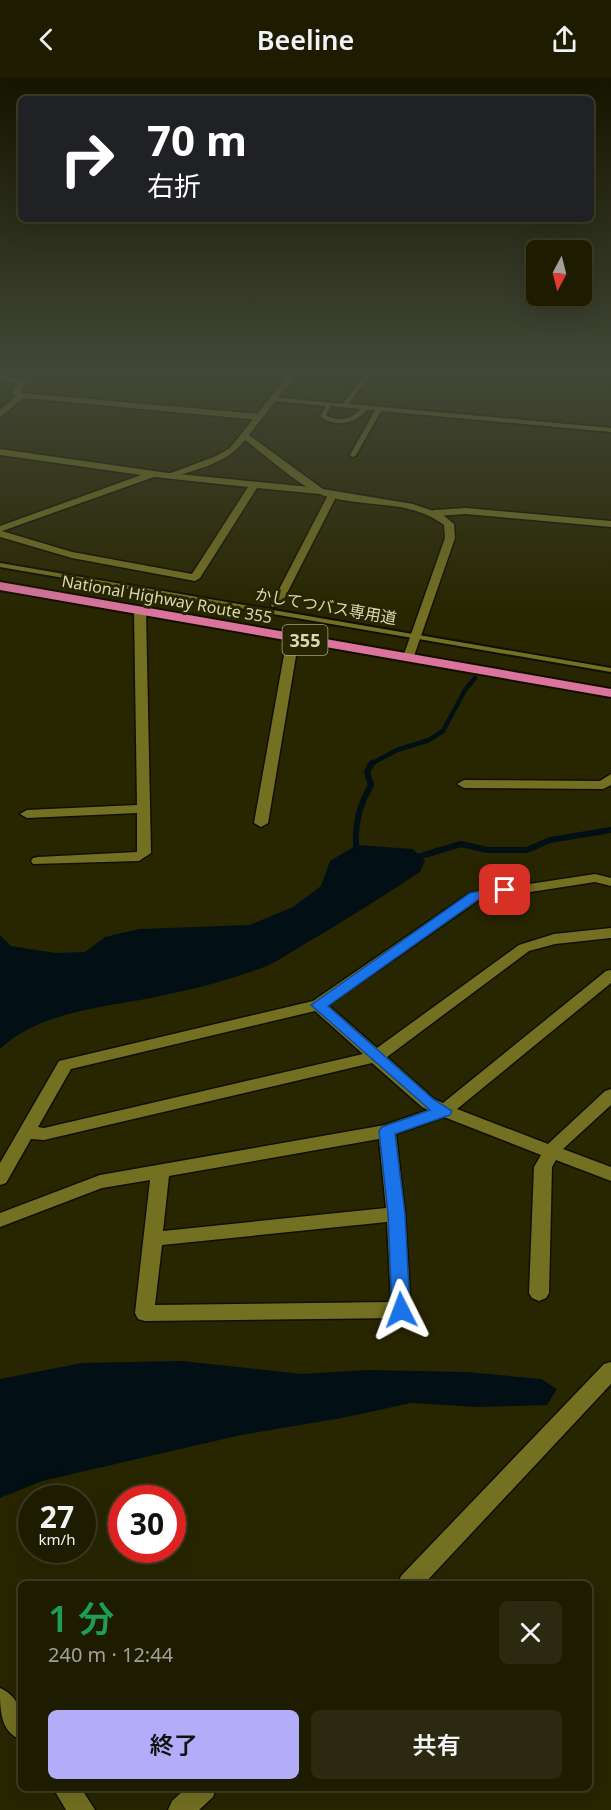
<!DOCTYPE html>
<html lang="ja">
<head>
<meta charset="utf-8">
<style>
	:root { --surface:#1e1c00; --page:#2b290f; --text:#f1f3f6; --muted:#a1a199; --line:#3c3a22; --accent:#b3adf9 }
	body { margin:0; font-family:"Noto Sans","Noto Sans JP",sans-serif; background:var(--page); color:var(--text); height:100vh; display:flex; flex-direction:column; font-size:22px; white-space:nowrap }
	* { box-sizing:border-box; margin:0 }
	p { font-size:20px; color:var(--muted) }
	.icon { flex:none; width:33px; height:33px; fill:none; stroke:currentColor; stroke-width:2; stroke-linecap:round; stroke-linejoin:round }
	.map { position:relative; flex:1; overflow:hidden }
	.sheet { position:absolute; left:18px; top:1503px; width:574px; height:210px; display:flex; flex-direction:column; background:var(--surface); border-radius:9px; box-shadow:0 6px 24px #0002,0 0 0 2px var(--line) }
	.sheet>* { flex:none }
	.hud { position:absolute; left:18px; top:18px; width:576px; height:126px; border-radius:9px; box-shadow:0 6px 24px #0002,0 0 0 2px var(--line); background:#202124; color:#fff; overflow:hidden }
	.needle { width:39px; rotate:187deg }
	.tools { position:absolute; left:526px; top:162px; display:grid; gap:12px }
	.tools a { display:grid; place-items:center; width:66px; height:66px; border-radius:9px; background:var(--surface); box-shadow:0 6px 24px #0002,0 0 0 2px var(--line); font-size:30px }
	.speed { position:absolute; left:18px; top:1407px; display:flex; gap:12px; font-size:30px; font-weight:700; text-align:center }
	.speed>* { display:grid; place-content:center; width:78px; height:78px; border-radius:50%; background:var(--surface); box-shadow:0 6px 24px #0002,0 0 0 2px var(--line); line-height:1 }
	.speed small { font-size:15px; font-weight:400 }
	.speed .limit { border:9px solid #d22; background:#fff; color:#111 }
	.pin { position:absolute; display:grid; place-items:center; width:51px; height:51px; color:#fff; margin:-26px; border-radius:12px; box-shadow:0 3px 9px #0006 }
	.me { position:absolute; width:66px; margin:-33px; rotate:357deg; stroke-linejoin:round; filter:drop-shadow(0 0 4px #0008) }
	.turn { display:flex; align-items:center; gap:21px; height:126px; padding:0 30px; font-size:27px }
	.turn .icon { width:78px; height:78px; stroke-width:2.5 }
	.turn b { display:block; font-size:42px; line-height:51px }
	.round { display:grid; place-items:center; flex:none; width:63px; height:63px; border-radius:9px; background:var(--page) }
	.head { display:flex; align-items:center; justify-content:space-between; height:102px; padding:0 30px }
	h1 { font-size:36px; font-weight:600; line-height:45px; color:#1e9e55 }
	.button { display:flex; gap:12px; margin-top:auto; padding:12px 30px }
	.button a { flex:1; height:69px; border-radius:9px; background:var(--accent); color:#111; font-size:24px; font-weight:600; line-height:69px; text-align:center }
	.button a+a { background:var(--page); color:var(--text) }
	header { display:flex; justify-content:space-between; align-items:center; height:78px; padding:0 30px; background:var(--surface); font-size:27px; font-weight:600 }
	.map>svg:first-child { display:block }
	.water { fill:#020f15 }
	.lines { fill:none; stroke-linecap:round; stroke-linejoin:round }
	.stream-far1 { stroke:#020f15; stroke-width:4.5 }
	.stream { stroke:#020f15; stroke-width:6 }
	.service-casing { stroke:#100f00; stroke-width:4 }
	.minor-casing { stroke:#100f00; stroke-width:3 }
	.tertiary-casing { stroke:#100f00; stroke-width:3 }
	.trunk-casing { stroke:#100f00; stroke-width:4 }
	.service { fill:#737022; fill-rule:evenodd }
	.minor { fill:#737022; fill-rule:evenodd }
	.tertiary { fill:#737022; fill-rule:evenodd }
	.trunk { fill:#da749d; fill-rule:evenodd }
	.route { fill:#1a73e8; stroke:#114b97; stroke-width:1.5 }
	.labels { text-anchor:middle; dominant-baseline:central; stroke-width:6; stroke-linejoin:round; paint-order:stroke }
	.far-street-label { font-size:16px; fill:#d9d9b4; stroke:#282600 }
	.shield { fill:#282600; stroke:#a4a37e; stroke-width:1.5 }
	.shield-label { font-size:18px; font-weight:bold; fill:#d9d9b4 }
</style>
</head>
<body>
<header><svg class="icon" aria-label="back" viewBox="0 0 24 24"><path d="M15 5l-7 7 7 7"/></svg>Beeline<svg class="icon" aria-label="share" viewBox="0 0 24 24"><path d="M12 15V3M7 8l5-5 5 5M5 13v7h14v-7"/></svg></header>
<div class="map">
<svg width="611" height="1732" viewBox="0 0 611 1732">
	<rect width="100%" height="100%" fill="#282600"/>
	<g class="water">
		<path d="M357,767l56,4 12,12 -5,11c-37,24 -74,48 -112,70 -14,8 -29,19 -44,25 -39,15 -82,25 -124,33 -46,8 -104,15 -140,49v-114l11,11 44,7 30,-1 20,-15 34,-8 111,-4 43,-18 28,-21 9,-25z"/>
		<path d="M182,1283l119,13 67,-4 99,2 74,7 16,10 -10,16 -69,2 -67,-4 -69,15 -101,17 -199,46 -42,17v-119l82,-16z"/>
	</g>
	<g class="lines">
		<path class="stream-far1" d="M369,687l28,-15 32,-10 14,-9 22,-41 10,-12"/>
		<g class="stream">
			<path d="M357,774c-4,-24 2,-46 14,-67l-4,-13 5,-9"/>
			<path d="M414,780l47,-14 26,6h40l23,-10 61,-10"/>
		</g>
		<g class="service-casing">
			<g id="service">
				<path d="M367,293h6l-24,33 262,24v4l-230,-21 -25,44 -3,2 -3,-2 25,-45h-8c-12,14 -32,18 -47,6l6,-10 -53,-5 -3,-2 3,-2 70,7zM331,328l30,3c-10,10 -22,14 -35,6z"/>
				<path d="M0,485l611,105v4l-611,-105z"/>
			</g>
		</g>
		<g class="minor-casing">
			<g id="minor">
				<path d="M0,298l26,4 1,2 -7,10 3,1 236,21 4,3 -4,3 -235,-22 -24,19v-7l16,-14 -5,-3 7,-9 -18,-4z"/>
				<path d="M0,371l168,24 152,15 5,3 -5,3 -63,-6 -57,90 -5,3 -123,-23 -72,-21v-11l141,-51 -141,-20zM154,399l94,10 -56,87 -120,-22 -70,-21z"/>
				<path d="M329,415l8,2 -56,110 -9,2 -1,-2z"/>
				<path d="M466,430l145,13v6l-145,-13 -32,2 -5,-3 5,-3z"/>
				<path d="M140,530l6,3 5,242 -12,8 -106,3 -2,-3 2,-3 5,-1 99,-5v-39l-110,5 -7,-4 7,-4 110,-5 -3,-194z"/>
				<path d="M293,557l6,3 -31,185 -7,4 -7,-4 33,-185z"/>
				<path d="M611,696v11l-8,4 -139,-1 -7,-4 7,-4 136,1z"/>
				<path d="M595,796l16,4v8l-16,-4 -116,18 -151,105 49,43 142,-103 35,-11 57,-6v10l-56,6 -26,7 -142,106 47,42 9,4 163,-132 5,-1v13l-154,126 91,35 57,-53 6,-2v16l-48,44 48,18v14l-55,-21 -4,7 -3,126 -3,5 -7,3 -7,-3 -3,-5 5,-126 7,-12 -97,-38 -48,17 9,80 6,96 -3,6 -7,2 -256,3 -7,-2 -3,-6 15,-133 -48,8 -102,39v-14l100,-38 285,-50 43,-15 -6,-3 -50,-44 -328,77 -13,-1 -25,44 -6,2v-22l59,-102 254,-60 157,-108zM315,933l48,43 -319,74 -6,-1 33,-58zM379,1061l7,69 -223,23 6,-55zM387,1144l4,80 -236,3 7,-60z"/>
				<path d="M0,1610c23,10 21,30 21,52 -21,-9 -21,-30 -21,-52z"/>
				<path d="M53,1710h28l14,22h-29z"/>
			</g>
		</g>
		<g class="tertiary-casing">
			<g id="tertiary">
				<path d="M291,293h8l-50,64 74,54 90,15 29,10 12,10 1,14 -42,121 -4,1 -6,-3 42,-119 -1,-13c-35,-26 -76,-17 -115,-28 -25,-6 -62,-41 -84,-57 -17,23 -47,29 -74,38l-8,-2 53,-20 14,-8z"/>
				<path d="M611,1284v22l-187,200h-26l3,-8 203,-212z"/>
				<path d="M186,1710h30l-3,9 -14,13h-31l4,-9z"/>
			</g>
		</g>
		<g class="trunk-casing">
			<path id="trunk" d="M0,504l611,107v8l-611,-107z"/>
		</g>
		<use href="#service" class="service"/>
		<use href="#minor" class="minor"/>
		<use href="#tertiary" class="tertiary"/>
		<use href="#trunk" class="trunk"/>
	</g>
	<linearGradient id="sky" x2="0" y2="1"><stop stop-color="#161500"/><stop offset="0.55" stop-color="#424737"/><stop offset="1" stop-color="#424737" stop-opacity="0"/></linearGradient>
	<rect width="611" height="535" fill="url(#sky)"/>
	<path class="route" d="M505,808l6,4 -2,3 -30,6 -151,107 105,93 19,12 -2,4 -55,19 10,80 5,96 -3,5h-12l-3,-5 -4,-96 -9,-83 3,-4 48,-17 -119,-105 159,-112z"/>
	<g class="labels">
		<g class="far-street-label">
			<text transform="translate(167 521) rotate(10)">National Highway Route 355</text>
			<text transform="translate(326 528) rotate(10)">かしてつバス専用道</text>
		</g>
		<rect class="shield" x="282.5" y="547" width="45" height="30" rx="4.5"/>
		<g class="shield-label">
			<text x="305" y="562">355</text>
		</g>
	</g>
</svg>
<div class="tools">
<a><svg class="needle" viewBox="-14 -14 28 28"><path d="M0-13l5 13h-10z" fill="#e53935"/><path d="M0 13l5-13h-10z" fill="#a1a199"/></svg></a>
</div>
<div class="speed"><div>27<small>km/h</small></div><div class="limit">30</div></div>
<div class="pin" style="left:505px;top:812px;background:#d93025"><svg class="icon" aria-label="arrive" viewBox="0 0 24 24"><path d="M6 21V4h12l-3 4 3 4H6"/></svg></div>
<svg class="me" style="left:401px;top:1232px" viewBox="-20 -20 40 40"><path d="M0-17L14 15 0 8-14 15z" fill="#1a73e8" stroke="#fff" stroke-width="4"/></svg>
<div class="hud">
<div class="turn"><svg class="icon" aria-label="right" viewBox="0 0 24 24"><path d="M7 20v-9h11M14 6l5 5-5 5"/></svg><div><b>70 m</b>右折</div></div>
</div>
<section class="sheet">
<div class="head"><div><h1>1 分</h1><p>240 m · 12:44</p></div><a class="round"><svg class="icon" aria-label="close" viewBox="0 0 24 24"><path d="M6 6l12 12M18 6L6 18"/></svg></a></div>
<div class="button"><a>終了</a><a>共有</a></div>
</section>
</div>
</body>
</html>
